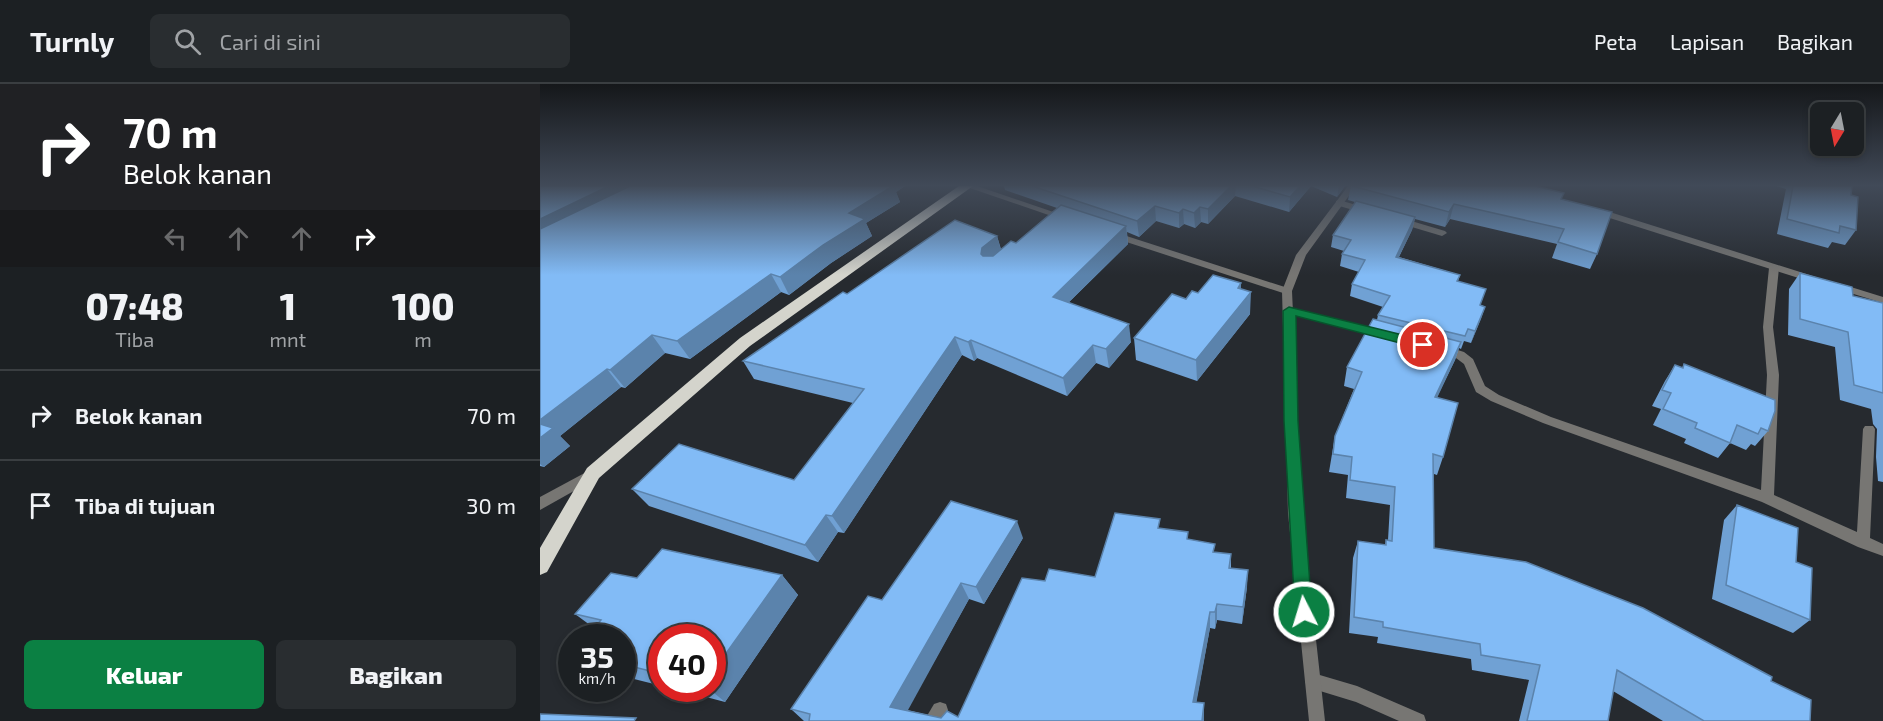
<!DOCTYPE html>
<html lang="id">
<head>
<meta charset="utf-8">
<style>
	:root { --surface:#1c2023; --page:#292d30; --text:#f1f3f6; --muted:#a0a3a6; --line:#3a3e41; --accent:#0b8043 }
	body { margin:0; font-family:"Exo 2",sans-serif; background:var(--page); color:var(--text); height:100vh; display:flex; flex-direction:column; font-size:22px; white-space:nowrap }
	* { box-sizing:border-box; margin:0 }
	p { font-size:20px; color:var(--muted) }
	.icon { flex:none; width:33px; height:33px; fill:none; stroke:currentColor; stroke-width:2; stroke-linecap:round; stroke-linejoin:round }
	.map { position:relative; flex:1; overflow:hidden }
	.sheet { display:flex; flex-direction:column; background:var(--surface); width:540px }
	.sheet>* { flex:none }
	.banner { background:#202124; color:#fff; overflow:hidden }
	.needle { width:39px; rotate:190deg }
	.fabs { position:absolute; left:1270px; top:18px; display:grid; gap:12px }
	.fabs a { display:grid; place-items:center; width:54px; height:54px; border-radius:9px; background:var(--surface); box-shadow:0 3px 9px #0003,0 0 0 2px var(--line); font-size:30px }
	.speed { position:absolute; left:18px; top:540px; display:flex; gap:12px; font-size:30px; font-weight:700; text-align:center }
	.speed>* { display:grid; place-content:center; width:78px; height:78px; border-radius:50%; background:var(--surface); box-shadow:0 3px 9px #0003,0 0 0 2px var(--line); line-height:1 }
	.speed small { font-size:15px; font-weight:400 }
	.speed .limit { border:9px solid #d22; background:#fff; color:#111 }
	.pin { position:absolute; display:grid; place-items:center; width:51px; height:51px; color:#fff; margin:-26px; border:3px solid #fff; border-radius:50%; box-shadow:0 2px 6px #0007 }
	.me { position:absolute; width:66px; margin:-33px; rotate:355deg; stroke-linejoin:round; filter:drop-shadow(0 0 4px #0008) }
	.turn { display:flex; align-items:center; gap:21px; height:126px; padding:0 24px; font-size:27px }
	.turn .icon { width:78px; height:78px; stroke-width:2.5 }
	.turn b { display:block; font-size:42px; line-height:51px }
	.lanes { display:flex; align-items:center; height:57px; padding:0 24px; background:#0003; justify-content:center; gap:30px; direction:ltr }
	.lanes .off { opacity:.35 }
	.eta { display:flex; justify-content:space-evenly; align-items:center; height:102px; text-align:center }
	.eta b { font-size:36px; font-weight:800; line-height:42px }
	.button { display:flex; gap:12px; margin-top:auto; padding:12px 24px }
	.button a { flex:1; height:69px; border-radius:9px; background:var(--accent); color:#fff; font-size:24px; font-weight:800; line-height:69px; text-align:center }
	.button a+a { background:var(--page); color:var(--text) }
	ul { padding:0; list-style:none }
	li { display:flex; align-items:center; gap:18px; height:90px; padding:0 24px; border-top:2px solid var(--line) }
	li div { flex:1 }
	li b { display:block; font-size:22px }
	li em { font-style:normal }
	header { display:flex; align-items:center; gap:36px; box-sizing:border-box; height:84px; padding:0 30px; background:var(--surface); border-bottom:2px solid var(--line) }
	header strong { font-size:28px }
	nav { display:flex; gap:33px; margin-inline-start:auto; font-size:21px }
	.search { width:420px; height:54px; background:var(--page); display:flex; align-items:center; gap:15px; box-sizing:border-box; padding:0 21px; border-radius:9px; color:var(--muted); font-size:22px }
	main { display:flex; flex:1; min-height:0 }
	.map>svg:first-child { display:block }
	.lines { fill:none; stroke-linecap:round; stroke-linejoin:round }
	.minor { fill:#777673; fill-rule:evenodd }
	.tertiary { fill:#777673; fill-rule:evenodd }
	.trunk { fill:#d4d4cc; fill-rule:evenodd }
	.wall { fill:#70a1d4 }
	.shaded-wall { fill:#5b83ac }
	.building { fill:#82bbf6; stroke:#5b83ac; stroke-width:1.5 }
	.route { fill:#0b8043; stroke:#07532c; stroke-width:1.5 }
</style>
</head>
<body>
<header>
<strong>Turnly</strong>
<div class="search"><svg class="icon" aria-label="search" viewBox="0 0 24 24"><circle cx="10" cy="10" r="6"/><path d="M15 15l6 6"/></svg>Cari di sini</div>
<nav><a>Peta</a><a>Lapisan</a><a>Bagikan</a></nav>
</header>
<main>
<section class="sheet">
<div class="banner">
<div class="turn"><svg class="icon" aria-label="right" viewBox="0 0 24 24"><path d="M7 20v-9h11M14 6l5 5-5 5"/></svg><div><b>70 m</b>Belok kanan</div></div>
<div class="lanes"><svg class="icon off" aria-label="left" viewBox="0 0 24 24"><path d="M17 20v-9H6M10 6l-5 5 5 5"/></svg><svg class="icon off" aria-label="ahead" viewBox="0 0 24 24"><path d="M12 20V5M6 11l6-6 6 6"/></svg><svg class="icon off" aria-label="ahead" viewBox="0 0 24 24"><path d="M12 20V5M6 11l6-6 6 6"/></svg><svg class="icon" aria-label="right" viewBox="0 0 24 24"><path d="M7 20v-9h11M14 6l5 5-5 5"/></svg></div>
</div>
<div class="eta">
<div><b>07:48</b><p>Tiba</p></div>
<div><b>1</b><p>mnt</p></div>
<div><b>100</b><p>m</p></div>
</div>
<ul>
<li><svg class="icon" aria-label="right" viewBox="0 0 24 24"><path d="M7 20v-9h11M14 6l5 5-5 5"/></svg><div><b>Belok kanan</b></div><em>70 m</em></li>
<li><svg class="icon" aria-label="arrive" viewBox="0 0 24 24"><path d="M6 21V4h12l-3 4 3 4H6"/></svg><div><b>Tiba di tujuan</b></div><em>30 m</em></li>
</ul>
<div class="button"><a>Keluar</a><a>Bagikan</a></div>
</section>
<div class="map">
<svg width="1343" height="637" viewBox="0 0 1343 637">
	<rect width="100%" height="100%" fill="#262a2f"/>
	<g class="lines">
		<g class="minor">
			<path d="M424,102h13l94,32 -2,2h-6z"/>
			<path d="M799,116l31,9 2,2 -5,3 -31,-9v-4z"/>
			<path d="M858,133l47,14 2,2 -5,3 -47,-14 -2,-2z"/>
			<path d="M571,147l180,58 1,2 -1,2h-8l-175,-57 -2,-2z"/>
			<path d="M1234,181l5,3 -6,59 6,48 -5,120 83,37 6,-103 2,-3h8l2,3 -5,109 13,6v12l-25,-9 -96,-45 -219,-79 -52,-22 -15,-9 -12,-28 -8,-6 -18,-6 -2,-3 6,-4 22,7 9,7 12,27 14,9 52,22 210,73 6,-115 -4,-48 6,-59z"/>
			<path d="M749,224l93,22 5,4 -5,4 -97,-25 -1,-2 1,-2z"/>
			<path d="M52,385l5,1 2,4 -2,4 -57,32v-13z"/>
			<path d="M773,589l44,13 67,29 2,6h-27l-43,-19 -49,-15 -2,-6 2,-6z"/>
			<path d="M400,618l6,2 2,6 -6,11h-18l10,-17z"/>
		</g>
		<g class="tertiary">
			<path d="M808,102h8l-50,69 -14,36 10,222 23,208h-16l-21,-208 -6,-222 14,-36z"/>
			<path d="M1057,124l219,69 1,2 -5,3 -4,-1 -214,-68 -2,-2z"/>
			<path d="M1298,199l45,14v6l-49,-15 -1,-2z"/>
		</g>
		<path class="trunk" d="M419,102h14l-223,160 -151,132 -52,94 -7,3v-27l47,-80 153,-130z"/>
	</g>
	<g class="wall">
		<path d="M0,102h365l-9,6 4,10 -34,21 6,13 -41,27 -42,32 -8,-3 -91,67 -25,-6 -40,35 -4,-1 -61,49 10,10 -26,21 -4,-1z"/>
		<path d="M464,102h341l-8,11 -26,-11 -22,26 -54,-16 -27,28 -7,-2 -6,6 -11,-4 -5,4 -23,-7 -17,16 -12,-5 1,12 -59,58 62,40 -22,26 -13,-5 -29,33 -90,-38 -3,3 -12,-6 -118,178 -6,-1 -20,30 -169,-56 -17,-17 162,-9 59,-77 -99,-24 -11,-18 104,-67 150,-58 4,13 15,-6 41,-35 -52,-18z"/>
		<path d="M811,102h184l26,13 36,55 -7,15 -38,-11 5,-14 -107,-25 -5,8 -30,-8 -3,11 -13,27 61,18 -2,6 23,24 4,2 -14,36 -7,-2 -3,8 -2,-1 -4,12 -18,37 6,60 -6,18 -3,-1v74l337,133 39,40h-147l-50,-30 -5,30h-89l10,-41 -57,-10 -1,-11 -94,-16 1,-6 -29,-4 4,-75 5,-17 27,4 1,-5h2l2,-35 -44,-7 2,-23 -19,-3 6,-36 19,-47 -10,-3 3,-19 30,-47 1,-5 5,-8 -33,-11 2,-12 7,-12 -19,-6 2,-12 2,-3 -13,-4 2,-12 22,-33 -7,-2z"/>
		<path d="M1236,102h76l-1,9 5,35 -11,15 -13,-3 -4,6 -51,-14 9,-45z"/>
		<path d="M1260,189l53,23 30,7v179l-5,-1 -2,-24 1,-28 -4,-5 -2,-15 -31,-9 -5,-53 -47,-12 1,-46z"/>
		<path d="M701,205l9,25 -53,67 -61,-21 -2,-22 52,-39 12,-6z"/>
		<path d="M1144,280l84,67 -13,15 -4,-2 -5,6 -16,-7 -12,15 -34,-15 2,-4 -33,-14 8,-16 -9,-3 13,-25 10,-16 7,3z"/>
		<path d="M1197,421l59,57 14,58 -17,13 -81,-34 12,-79z"/>
		<path d="M620,444l28,12 27,13 16,1v14l16,19 -5,37 -25,-4 -2,9 -5,-1 -14,74 8,15v4h-400l-13,-12 91,-109 141,-62 -39,66 -15,-5 -62,111 34,8 17,-1 87,-136 50,-4z"/>
		<path d="M242,491l16,20 -73,107 -53,-14h40l-50,-50v48l-40,-10v-38l-28,-10 -19,-14 62,-36z"/>
	</g>
	<g class="shaded-wall">
		<path d="M69,102h45l-114,57v-24z"/>
		<path d="M343,102h22l-9,6 4,10 -34,21 6,13 -41,27 -42,32 -9,-18 69,-64z"/>
		<path d="M691,102h5l-1,10 -27,28v-15z"/>
		<path d="M760,102h11l-22,26 1,-15z"/>
		<path d="M799,102h6l-8,11z"/>
		<path d="M914,120l-4,15 -5,8 4,-15z"/>
		<path d="M615,122l1,15 -17,16 -2,-16z"/>
		<path d="M660,123l1,15 -6,6 -1,-15z"/>
		<path d="M643,125l1,15 -5,4v-15z"/>
		<path d="M875,133l-3,13 -19,39 3,-12z"/>
		<path d="M586,142l2,18 -72,71 -3,-18z"/>
		<path d="M457,152l5,18 -15,12 -6,-12 1,-6z"/>
		<path d="M231,190l10,18 -91,67 -13,-18z"/>
		<path d="M701,199v22l10,-13 -1,22 -53,67 -1,-21z"/>
		<path d="M945,223l-4,12 -10,24 4,-12z"/>
		<path d="M589,240l2,18 -22,26 -3,-19z"/>
		<path d="M112,251l13,18 -40,35 -15,-18z"/>
		<path d="M415,253l7,18 -118,178 -12,-17z"/>
		<path d="M431,256l6,18 -3,3 -6,-19z"/>
		<path d="M921,258l-6,18 -26,55 6,-18z"/>
		<path d="M553,261l3,18 -29,33 -4,-18z"/>
		<path d="M67,285l14,18 -61,49 10,10 -26,21 -4,-3v-44z"/>
		<path d="M286,431l12,17 -20,30 -13,-17z"/>
		<path d="M477,437l6,17 -39,66 -8,-17z"/>
		<path d="M708,486l-1,17 -5,37 1,-17z"/>
		<path d="M242,491l16,20 -73,107 -17,-14h4v-15z"/>
		<path d="M421,499l8,16 -67,122 -12,-14z"/>
		<path d="M677,520v16l-2,9v-17z"/>
		<path d="M670,528v16l-16,88 -1,-14z"/>
		<path d="M664,619v18h-2z"/>
	</g>
	<g class="building">
		<path d="M0,102h69l-69,33z"/>
		<path d="M90,102h263l-44,27 16,6 -42,26 -43,32 -9,-3 -94,67 -25,-6 -42,35 -3,-1 -67,51v-191z"/>
		<path d="M492,102h199l-23,23 -8,-2 -6,6 -11,-4 -4,4 -24,-7 -18,15z"/>
		<path d="M712,102h48l-10,11z"/>
		<path d="M812,102h183l29,7 -3,6 51,13 -15,42 -39,-12 6,-13 -110,-25 -5,8z"/>
		<path d="M1253,102h59l-1,9 7,2 -2,33 -16,-4 -1,7 -52,-14z"/>
		<path d="M816,117l59,16 -19,40 64,18 -3,6 29,8 -6,16 5,2 -10,24 -7,-2 -3,7 -87,-21 12,-19 -38,-12 13,-24 -23,-6 9,-14 -18,-5z"/>
		<path d="M521,121l65,21 -73,71 76,27 -23,25 -13,-4 -30,33 -92,-38 -3,2 -13,-5 -123,179 -6,-1 -21,30 -173,-56 47,-45 115,36 70,-91 -121,-28 100,-69 4,2 108,-74 42,16 -15,12 -1,6 2,2h10l18,-15 5,2z"/>
		<path d="M1260,189l52,14 1,9 30,7v90l-29,-8 -6,-53 -48,-13z"/>
		<path d="M673,191l28,8 -3,5 13,4 -55,68 -62,-22 38,-44 14,5 6,-8 6,2z"/>
		<path d="M833,235l88,23 -26,55 23,6 -15,54 -10,-3 1,94 92,14 117,46 129,69 -1,4 40,19 -1,21h-106l-87,-51 -9,51h-81l13,-56 -59,-10 -1,-11 -97,-17v-5l-29,-5 4,-76 28,4v-5l6,1 3,-54 -45,-7 2,-23 -19,-3 2,-18 27,-64 -15,-5z"/>
		<path d="M1144,280l91,36v11l-7,20 -7,-3 -3,6 -21,-9 -7,18 -35,-15 2,-5 -34,-14 8,-16 -9,-3 13,-25 8,3z"/>
		<path d="M0,340l13,4 -13,10z"/>
		<path d="M411,417l66,20 -41,66 -15,-4 -71,124 51,11 6,-7 11,6 64,-139 23,3 4,-12 46,8 20,-64 45,6 -2,9 30,4 -1,7 28,5 -2,8 18,2 -2,14 19,2 -5,37 -26,-3 -2,8h-5l-17,90 11,1 -2,18h-393l1,-7 -19,-5 77,-113 14,4z"/>
		<path d="M1197,421l61,23 -2,34 16,6 -2,52 -84,-35z"/>
		<path d="M122,465l120,26 -70,98v-35h-50v36l-40,-10v-26h-36l15,-18 -26,-6 36,-41 26,5z"/>
		<path d="M0,630l96,4 -2,3h-94z"/>
	</g>
	<linearGradient id="sky" x2="0" y2="1"><stop stop-color="#15171a"/><stop offset="0.53" stop-color="#414a58"/><stop offset="1" stop-color="#414a58" stop-opacity="0"/></linearGradient>
	<rect width="1343" height="191" fill="url(#sky)"/>
	<path class="route" d="M749,223l134,33 6,5 -6,4 -127,-33 2,105 14,191 -2,5 -6,3 -6,-3 -3,-5 -11,-191 -1,-110z"/>
</svg>
<div class="fabs">
<a><svg class="needle" viewBox="-14 -14 28 28"><path d="M0-13l5 13h-10z" fill="#e53935"/><path d="M0 13l5-13h-10z" fill="#a0a3a6"/></svg></a>
</div>
<div class="speed"><div>35<small>km/h</small></div><div class="limit">40</div></div>
<div class="pin" style="left:883px;top:261px;background:#d93025"><svg class="icon" aria-label="arrive" viewBox="0 0 24 24"><path d="M6 21V4h12l-3 4 3 4H6"/></svg></div>
<svg class="me" style="left:764px;top:528px" viewBox="-20 -20 40 40"><circle r="17" fill="#0b8043" stroke="#fff" stroke-width="3"/><path d="M0-11L8 9 0 5-8 9z" fill="#fff"/></svg>
</div>
</main>
</body>
</html>
